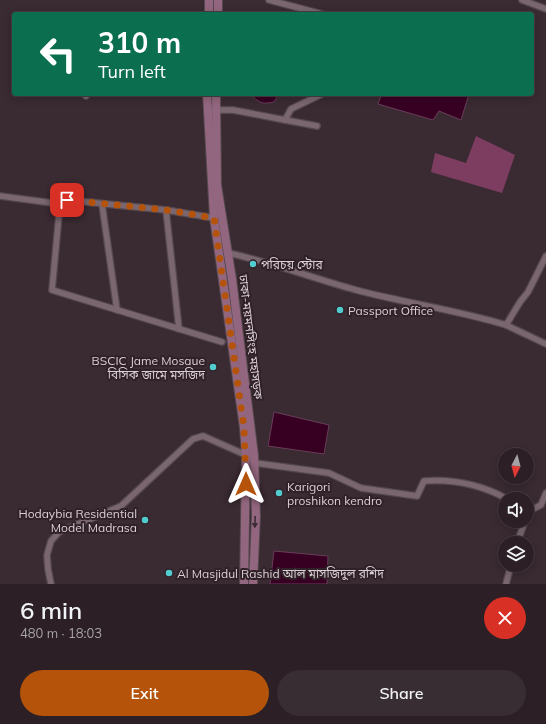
<!DOCTYPE html>
<html lang="en">
<head>
<meta charset="utf-8">
<style>
	:root { --surface:#2c2026; --page:#382d32; --text:#f1f3f6; --muted:#a6a3a7; --line:#483e43; --accent:#b45309 }
	body { margin:0; font-family:Mulish,"Noto Sans Bengali",sans-serif; background:var(--page); color:var(--text); height:100vh; display:flex; flex-direction:column; font-size:15px; white-space:nowrap }
	* { box-sizing:border-box; margin:0 }
	p { font-size:13px; color:var(--muted) }
	.icon { flex:none; width:22px; height:22px; fill:none; stroke:currentColor; stroke-width:2; stroke-linecap:round; stroke-linejoin:round }
	.map { position:relative; height:584px; overflow:hidden }
	.panel { display:flex; flex-direction:column; background:var(--surface); flex:1 }
	.panel>* { flex:none }
	.guide { position:absolute; left:12px; top:12px; width:522px; height:84px; border-radius:4px; box-shadow:0 2px 10px #0003,0 0 0 1px var(--line); background:#0b6e4f; color:#fff; overflow:hidden }
	.needle { width:26px; rotate:186deg }
	.buttons { position:absolute; left:498px; top:448px; display:grid; gap:8px }
	.buttons a { display:grid; place-items:center; width:36px; height:36px; border-radius:50%; background:var(--surface); box-shadow:0 2px 10px #0003,0 0 0 1px var(--line); font-size:20px }
	.pin { position:absolute; display:grid; place-items:center; width:34px; height:34px; color:#fff; margin:-17px; border-radius:8px; box-shadow:0 2px 6px #0006 }
	.me { position:absolute; width:44px; margin:-22px; rotate:0deg; stroke-linejoin:round; filter:drop-shadow(0 0 3px #0008) }
	.turn { display:flex; align-items:center; gap:14px; height:84px; padding:0 20px; font-size:18px }
	.turn .icon { width:52px; height:52px; stroke-width:2.5 }
	.turn b { display:block; font-size:28px; line-height:34px }
	.round { display:grid; place-items:center; flex:none; width:42px; height:42px; border-radius:21px; background:var(--page) }
	.headline { display:flex; align-items:center; justify-content:space-between; height:68px; padding:0 20px }
	h1 { font-size:24px; font-weight:600; line-height:30px }
	.cta { display:flex; gap:8px; margin-top:auto; padding:8px 20px }
	.cta a { flex:1; height:46px; border-radius:24px; background:var(--accent); color:#fff; font-size:16px; font-weight:600; line-height:46px; text-align:center }
	.cta a+a { background:var(--page); color:var(--text) }
	.map>svg:first-child { display:block }
	.forest { fill:#7d3d61 }
	.water { fill:#370023; stroke:#683e58 }
	.lines { fill:none; stroke-linecap:round; stroke-linejoin:round }
	.street-casing { stroke:#55484e; stroke-width:8 }
	.secondary-casing { stroke:#55484e; stroke-width:10 }
	.street { stroke:#79666f; stroke-width:5.5 }
	.secondary { stroke:#92667e; stroke-width:8 }
	.oneway { fill:#3f2b35 }
	.route { stroke:#b45309; stroke-width:7; stroke-dasharray:0 12.6 }
	.poi-dot { fill:#52cdcf; stroke:#302128; stroke-width:1.5 }
	.labels { text-anchor:middle; dominant-baseline:central; stroke-width:4; stroke-linejoin:round; paint-order:stroke }
	.poi-label { font-size:12px; fill:#dacfd4; stroke:#302128; text-anchor:start }
	.street-label { font-size:12px; fill:#dacfd4; stroke:#302128 }
</style>
</head>
<body>
<div class="map">
<svg width="546" height="584" viewBox="0 0 546 584">
	<rect width="100%" height="100%" fill="#3a2a32"/>
	<path class="forest" d="M476,136l39,19 -13,38 -71,-21 4,-19 31,10z"/>
	<g class="water">
		<path d="M249,94h30l-5,8c-14,3 -14,0 -25,-8z"/>
		<path d="M382,94h87l-8,26 -22,-9 -6,9 -55,-16z"/>
		<path d="M274,412l55,13 -5,29 -56,-8z"/>
		<path d="M274,551l54,5 -1,28h-57z"/>
	</g>
	<g class="lines">
		<g class="street-casing">
			<g id="street">
				<path d="M269,0l53,14"/>
				<path d="M522,0l24,9"/>
				<path d="M86,96l1,-2"/>
				<path d="M215,110h18l52,10 6,-11 31,-15"/>
				<path d="M285,120l32,6"/>
				<path d="M0,196l60,8 7,-4 99,10 48,8"/>
				<path d="M60,204l-8,86 170,52"/>
				<path d="M102,204l15,106"/>
				<path d="M166,210l13,119"/>
				<path d="M228,253c43,9 84,25 128,37 49,13 101,20 150,35"/>
				<path d="M546,256l-18,36 -8,10 -14,23 40,19"/>
				<path d="M255,463l74,10 32,15 56,8 7,-15c29,-2 58,4 83,18"/>
				<path d="M527,516l2,-5 12,-6 5,-12"/>
				<path d="M517,543l8,-22"/>
				<path d="M51,584l-3,-15 -1,-14 4,-14 8,-9 62,-26 72,-67 10,-3 43,19"/>
				<path d="M506,584l5,-19"/>
			</g>
		</g>
		<g class="secondary-casing">
			<g id="secondary">
				<path d="M218,0v14"/>
				<path d="M209,14v-14"/>
				<path d="M207,94l7,124 30,210 2,27 -2,129"/>
				<path d="M216,94l1,91 15,94 22,176 2,61 -3,68"/>
			</g>
		</g>
		<use href="#street" class="street"/>
		<use href="#secondary" class="secondary"/>
	</g>
	<defs><path id="oneway-solid" d="M-6-.8H1V-3.2L6.5 0L1 3.2V.8H-6Z"/></defs>
	<use class="oneway" href="#oneway-solid" transform="translate(255 522) rotate(92)"/>
	<g class="lines">
		<path class="route" d="M67,200l99,10 48,8 30,210 2,56"/>
	</g>
	<g class="poi-dot">
		<circle cx="253" cy="264" r="4"/>
		<circle cx="340" cy="310" r="4"/>
		<circle cx="213" cy="367" r="4"/>
		<circle cx="279" cy="493" r="4"/>
		<circle cx="145" cy="520" r="4"/>
		<circle cx="169" cy="573" r="4"/>
	</g>
	<g class="labels">
		<g class="poi-label">
			<text x="261" y="264">পরিচয় স্টোর</text>
			<text x="348" y="310">Passport Office</text>
			<text x="205" y="360" text-anchor="end">BSCIC Jame Mosque<tspan x="205" dy="14">বিসিক জামে মসজিদ</tspan></text>
			<text x="287" y="486">Karigori<tspan x="287" dy="14">proshikon kendro</tspan></text>
			<text x="137" y="513" text-anchor="end">Hodaybia Residential<tspan x="137" dy="14">Model Madrasa</tspan></text>
			<text x="177" y="573">Al Masjidul Rashid আল মাসজিদুল রশিদ</text>
		</g>
		<g class="street-label">
			<text transform="translate(251 337) rotate(83)">ঢাকা-ময়মনসিংহ মহাসড়ক</text>
		</g>
	</g>
</svg>
<div class="buttons">
<a><svg class="needle" viewBox="-14 -14 28 28"><path d="M0-13l5 13h-10z" fill="#e53935"/><path d="M0 13l5-13h-10z" fill="#a6a3a7"/></svg></a>
<a><svg class="icon" aria-label="sound" viewBox="0 0 24 24"><path d="M4 9h4l5-4v14l-5-4H4zM17 9q2 3 0 6"/></svg></a>
<a><svg class="icon" aria-label="layers" viewBox="0 0 24 24"><path d="M12 4l9 5-9 5-9-5zM3 14l9 5 9-5"/></svg></a>
</div>
<div class="pin" style="left:67px;top:200px;background:#d93025"><svg class="icon" aria-label="arrive" viewBox="0 0 24 24"><path d="M6 21V4h12l-3 4 3 4H6"/></svg></div>
<svg class="me" style="left:246px;top:484px" viewBox="-20 -20 40 40"><path d="M0-17L14 15 0 8-14 15z" fill="#b45309" stroke="#fff" stroke-width="4"/></svg>
<div class="guide">
<div class="turn"><svg class="icon" aria-label="left" viewBox="0 0 24 24"><path d="M17 20v-9H6M10 6l-5 5 5 5"/></svg><div><b>310 m</b>Turn left</div></div>
</div>
</div>
<section class="panel">
<div class="headline"><div><h1>6 min</h1><p>480 m · 18:03</p></div><a class="round" style="background:#d93025;color:#fff"><svg class="icon" aria-label="close" viewBox="0 0 24 24"><path d="M6 6l12 12M18 6L6 18"/></svg></a></div>
<div class="cta"><a>Exit</a><a>Share</a></div>
</section>
</body>
</html>
